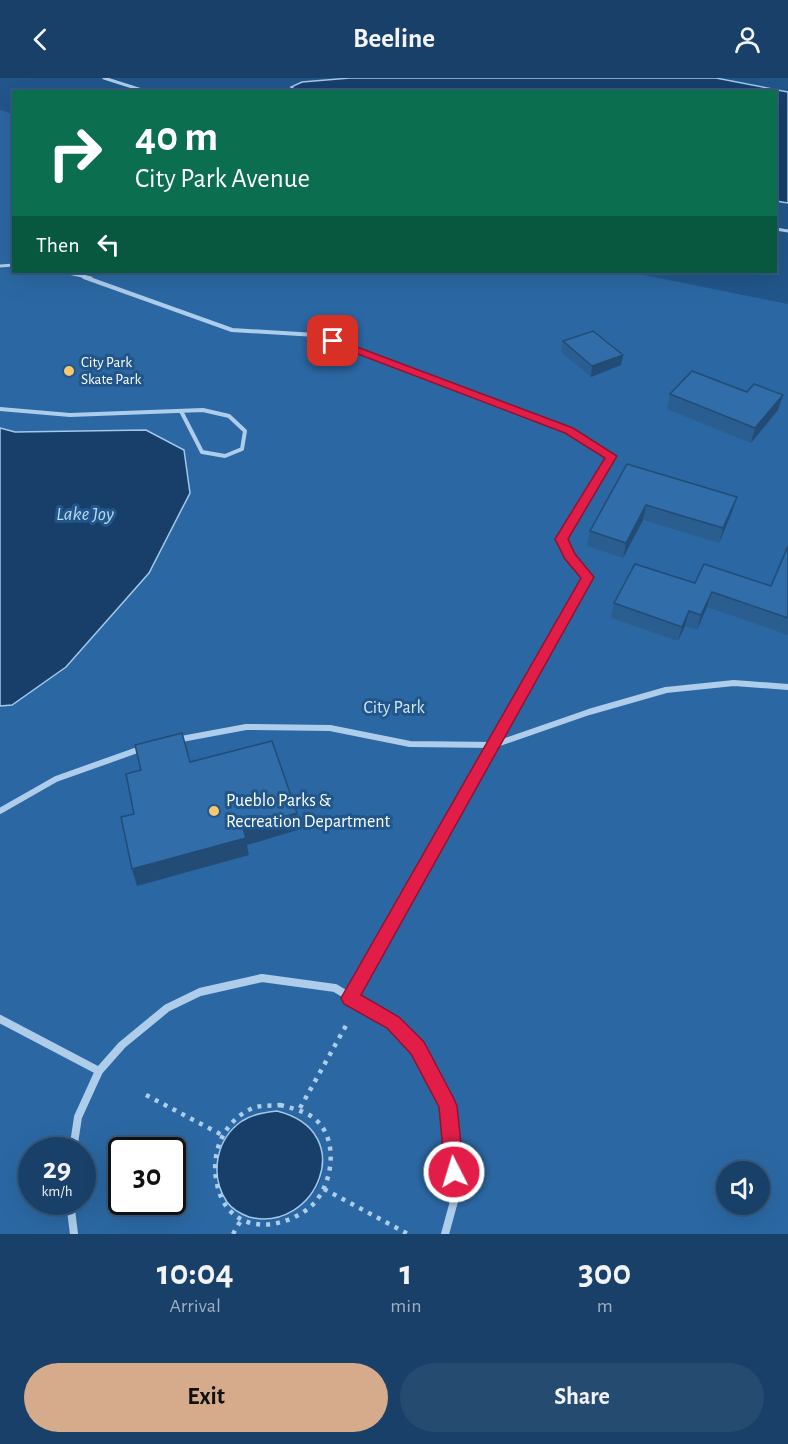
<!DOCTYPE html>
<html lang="en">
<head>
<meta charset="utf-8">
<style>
	:root { --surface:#194068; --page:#264b71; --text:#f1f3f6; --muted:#9fafc0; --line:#37597c; --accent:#d6ab8b }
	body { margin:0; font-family:"Alegreya Sans",sans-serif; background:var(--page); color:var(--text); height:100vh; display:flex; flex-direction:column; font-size:22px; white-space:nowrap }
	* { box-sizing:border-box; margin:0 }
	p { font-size:20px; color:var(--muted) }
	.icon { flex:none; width:33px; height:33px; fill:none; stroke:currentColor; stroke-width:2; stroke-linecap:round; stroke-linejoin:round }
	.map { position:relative; height:1156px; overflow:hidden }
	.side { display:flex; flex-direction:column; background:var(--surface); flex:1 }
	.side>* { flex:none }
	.hud { position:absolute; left:12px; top:12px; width:765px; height:183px; border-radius:0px; box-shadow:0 6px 24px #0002,0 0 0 2px var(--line); background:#0b6e4f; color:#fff; overflow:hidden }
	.buttons { position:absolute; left:716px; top:1083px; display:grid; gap:12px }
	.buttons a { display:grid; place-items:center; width:54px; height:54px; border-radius:50%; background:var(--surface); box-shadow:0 6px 24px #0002,0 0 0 2px var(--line); font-size:30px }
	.speed { position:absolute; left:18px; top:1059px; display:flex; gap:12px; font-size:30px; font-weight:700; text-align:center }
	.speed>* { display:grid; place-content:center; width:78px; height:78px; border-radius:50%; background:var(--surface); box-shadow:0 6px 24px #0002,0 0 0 2px var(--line); line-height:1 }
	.speed small { font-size:15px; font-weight:400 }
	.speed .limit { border:3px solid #111; border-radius:9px; background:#fff; color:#111 }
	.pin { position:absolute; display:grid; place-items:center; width:51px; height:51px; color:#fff; margin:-26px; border-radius:12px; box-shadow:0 3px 9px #0006 }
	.me { position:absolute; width:66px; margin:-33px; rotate:355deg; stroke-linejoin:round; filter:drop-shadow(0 0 4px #0008) }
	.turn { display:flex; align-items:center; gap:21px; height:126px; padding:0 24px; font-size:27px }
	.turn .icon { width:78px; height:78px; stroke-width:2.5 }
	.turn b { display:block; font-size:42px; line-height:51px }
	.then { display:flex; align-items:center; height:57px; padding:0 24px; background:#0003; gap:12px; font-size:22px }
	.eta { display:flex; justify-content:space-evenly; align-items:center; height:102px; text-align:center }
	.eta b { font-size:36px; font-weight:700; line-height:42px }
	.action { display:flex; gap:12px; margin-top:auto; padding:12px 24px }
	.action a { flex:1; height:69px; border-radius:36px; background:var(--accent); color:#111; font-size:24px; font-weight:700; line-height:69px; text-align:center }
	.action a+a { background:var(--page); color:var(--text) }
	header { display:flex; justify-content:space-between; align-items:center; height:78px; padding:0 24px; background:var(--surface); font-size:27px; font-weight:700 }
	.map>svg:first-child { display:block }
	.green { fill:#2b68a3; fill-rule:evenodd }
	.water { fill:#173f6a; stroke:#a2c9ec; stroke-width:1.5 }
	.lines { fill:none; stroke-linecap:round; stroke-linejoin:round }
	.path { stroke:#aecdeb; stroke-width:4.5; stroke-dasharray:4 6; stroke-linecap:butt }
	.lane-far2 { stroke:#aecdeb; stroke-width:3 }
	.lane-far1 { stroke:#aecdeb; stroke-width:4 }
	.lane { stroke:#aecdeb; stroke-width:4.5 }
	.street-far1 { stroke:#aecdeb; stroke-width:6 }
	.street { stroke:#aecdeb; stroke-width:8 }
	.wall { fill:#2a5e90 }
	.shaded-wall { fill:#224c76 }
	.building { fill:#316da8; stroke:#224c76; stroke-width:1.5 }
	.route { fill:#e11d48; stroke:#92132f; stroke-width:1.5 }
	.poi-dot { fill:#f7c870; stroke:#21568b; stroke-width:2 }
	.labels { text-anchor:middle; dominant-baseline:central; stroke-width:6; stroke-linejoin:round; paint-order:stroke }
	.far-poi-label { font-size:15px; fill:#fff; stroke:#21568b; text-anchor:start }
	.park-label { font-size:18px; fill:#d3e6f8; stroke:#21568b }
	.poi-label { font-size:18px; fill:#fff; stroke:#21568b; text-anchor:start }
	.water-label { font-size:20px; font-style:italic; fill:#bad7f2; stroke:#21568b }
</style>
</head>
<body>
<header><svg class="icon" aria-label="back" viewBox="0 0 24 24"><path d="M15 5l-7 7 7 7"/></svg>Beeline<svg class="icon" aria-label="person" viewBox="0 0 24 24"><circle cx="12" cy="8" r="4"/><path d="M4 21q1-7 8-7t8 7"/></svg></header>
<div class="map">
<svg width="788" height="1156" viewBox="0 0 788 1156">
	<rect width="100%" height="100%" fill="#21568b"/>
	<path class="green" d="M0,32l13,4 1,158h615l159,32v930h-788zM277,1033c6,2 12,2 18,5 24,13 36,47 22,72 -3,5 -9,9 -13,13 -25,27 -49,24 -76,2l31,-90zM32,1072h50v52h-50zM122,1072h50v52h-50zM726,1094h33v32h-33z"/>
	<g class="water">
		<path d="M350,0h366l72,14v111l-12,-2v-109h-476l-9,-5 11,-5z"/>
		<path d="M0,350l15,4 131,-2 38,20 6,43 -41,80 -83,94 -54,38 -12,1z"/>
		<path d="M277,1033c84,21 38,123 -28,106 -8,-3 -17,-8 -22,-15 -18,-27 -11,-63 15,-81 11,-7 23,-9 35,-10z"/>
	</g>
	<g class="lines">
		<g class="path">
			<path d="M146,1017l76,40"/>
			<path d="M280,1027c15,4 30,7 40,19 19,23 11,66 -11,84 -34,26 -82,24 -92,-24 -7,-31 6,-63 36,-76 8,-3 18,-2 27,-3z"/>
			<path d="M300,1030l48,-86"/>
			<path d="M324,1111l84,45"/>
			<path d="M233,1156l8,-14"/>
		</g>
		<g class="lane-far2">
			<path d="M104,0l44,14"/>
			<path d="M776,151l12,2"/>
			<path d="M0,188l14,-1"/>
			<path d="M64,194l27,6"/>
		</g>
		<g class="lane-far1">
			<path d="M84,199l148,53 84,5 253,95 42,26 -43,72"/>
			<path d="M0,331l70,6 133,-5 26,6 16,15 -3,18 -17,7 -23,-4 -21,-41"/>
		</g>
		<path class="lane" d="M568,449l-7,12 8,17 19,21"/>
		<g class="street-far1">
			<path d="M176,662l70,-13 84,1 80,16 84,1 95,-33 77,-22 68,-7 54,4"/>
			<path d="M0,733l56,-32 87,-31"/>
			<path d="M438,764l150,-265"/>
		</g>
		<g class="street">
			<path d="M350,920l89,-158"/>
			<path d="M0,941l99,52"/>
			<path d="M73,1072l5,-33 21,-46 23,-26 45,-37 33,-16 62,-14 73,10 58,35 24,25 31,58 8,88 -11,40"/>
			<path d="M70,1124l4,32"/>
		</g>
	</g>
	<g class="wall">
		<path d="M563,263l60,14 -2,10 -30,12 -30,-25z"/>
		<path d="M747,314l36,3 -5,15 -27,33 -84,-34 3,-15z"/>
		<path d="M627,386l105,48 -13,31 -76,-23 -20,38 -36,-12 3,-15z"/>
		<path d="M788,468v89l-81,-28 -10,23 -12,-4 -7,15 -67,-23 3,-15 81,-20 76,3z"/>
	</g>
	<g class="shaded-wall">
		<path d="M623,277l-2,10 -30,12 1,-11z"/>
		<path d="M783,317l-5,15 -27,33 4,-15z"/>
		<path d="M737,419l-5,15 -13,31 4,-15z"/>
		<path d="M646,427l-3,15 -20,38 3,-15z"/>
		<path d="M712,514l-5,15 -10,23 4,-15z"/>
		<path d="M689,533l-4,15 -7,15 4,-14z"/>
		<path d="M297,735l1,17 -51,15 2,10 -112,31 -5,-17 111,-41z"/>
	</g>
	<g class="building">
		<path d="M593,253l30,24 -31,11 -29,-25z"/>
		<path d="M692,293l55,21 7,-8 29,11 -28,33 -85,-34z"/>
		<path d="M627,386l110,33 -14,31 -77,-23 -20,38 -36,-12z"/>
		<path d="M788,468v72l-76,-26 -11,23 -12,-4 -7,16 -68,-24 21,-39 60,19 9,-19 67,22z"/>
		<path d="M182,655l8,29 82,-21 25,72 -54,15 3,10 -114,31 -11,-52 13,-3 -8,-40 15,-4 -6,-25z"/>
	</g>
	<path class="route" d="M333,260l240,90 44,28 -49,83 7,15 19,23 -233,418 38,22 25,25 30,57 3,7 7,66 -3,6 -7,3 -6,-3 -3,-6 -6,-65 -28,-53 -24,-26 -43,-24 -3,-6 240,-420 -16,-19 -10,-20 50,-81 -40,-25 -236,-90v-4z"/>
	<g class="poi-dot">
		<circle cx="69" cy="293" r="6"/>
		<circle cx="214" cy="733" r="6"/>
	</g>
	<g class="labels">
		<g class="far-poi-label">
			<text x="81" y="284">City Park<tspan x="81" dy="17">Skate Park</tspan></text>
		</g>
		<g class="park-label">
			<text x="394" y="630">City Park</text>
		</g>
		<g class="poi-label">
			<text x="226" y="723">Pueblo Parks &amp;<tspan x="226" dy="21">Recreation Department</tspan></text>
		</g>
		<g class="water-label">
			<text x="85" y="436">Lake Joy</text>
		</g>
	</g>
</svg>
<div class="buttons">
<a><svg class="icon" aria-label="sound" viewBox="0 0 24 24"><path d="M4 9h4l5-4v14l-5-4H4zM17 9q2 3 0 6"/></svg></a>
</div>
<div class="speed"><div>29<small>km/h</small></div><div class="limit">30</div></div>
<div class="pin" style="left:333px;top:263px;background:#d93025"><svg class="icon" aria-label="arrive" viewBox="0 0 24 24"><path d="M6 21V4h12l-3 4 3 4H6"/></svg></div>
<svg class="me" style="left:454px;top:1094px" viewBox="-20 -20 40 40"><circle r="17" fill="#e11d48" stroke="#fff" stroke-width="3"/><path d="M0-11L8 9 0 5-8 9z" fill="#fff"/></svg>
<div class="hud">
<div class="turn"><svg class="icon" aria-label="right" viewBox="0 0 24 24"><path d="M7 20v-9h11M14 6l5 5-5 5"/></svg><div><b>40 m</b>City Park Avenue</div></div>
<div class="then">Then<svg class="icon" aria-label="left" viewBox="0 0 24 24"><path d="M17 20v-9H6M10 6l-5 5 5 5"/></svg></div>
</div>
</div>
<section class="side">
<div class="eta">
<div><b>10:04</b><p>Arrival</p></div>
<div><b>1</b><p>min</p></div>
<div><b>300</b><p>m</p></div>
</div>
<div class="action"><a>Exit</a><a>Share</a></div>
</section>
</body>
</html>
